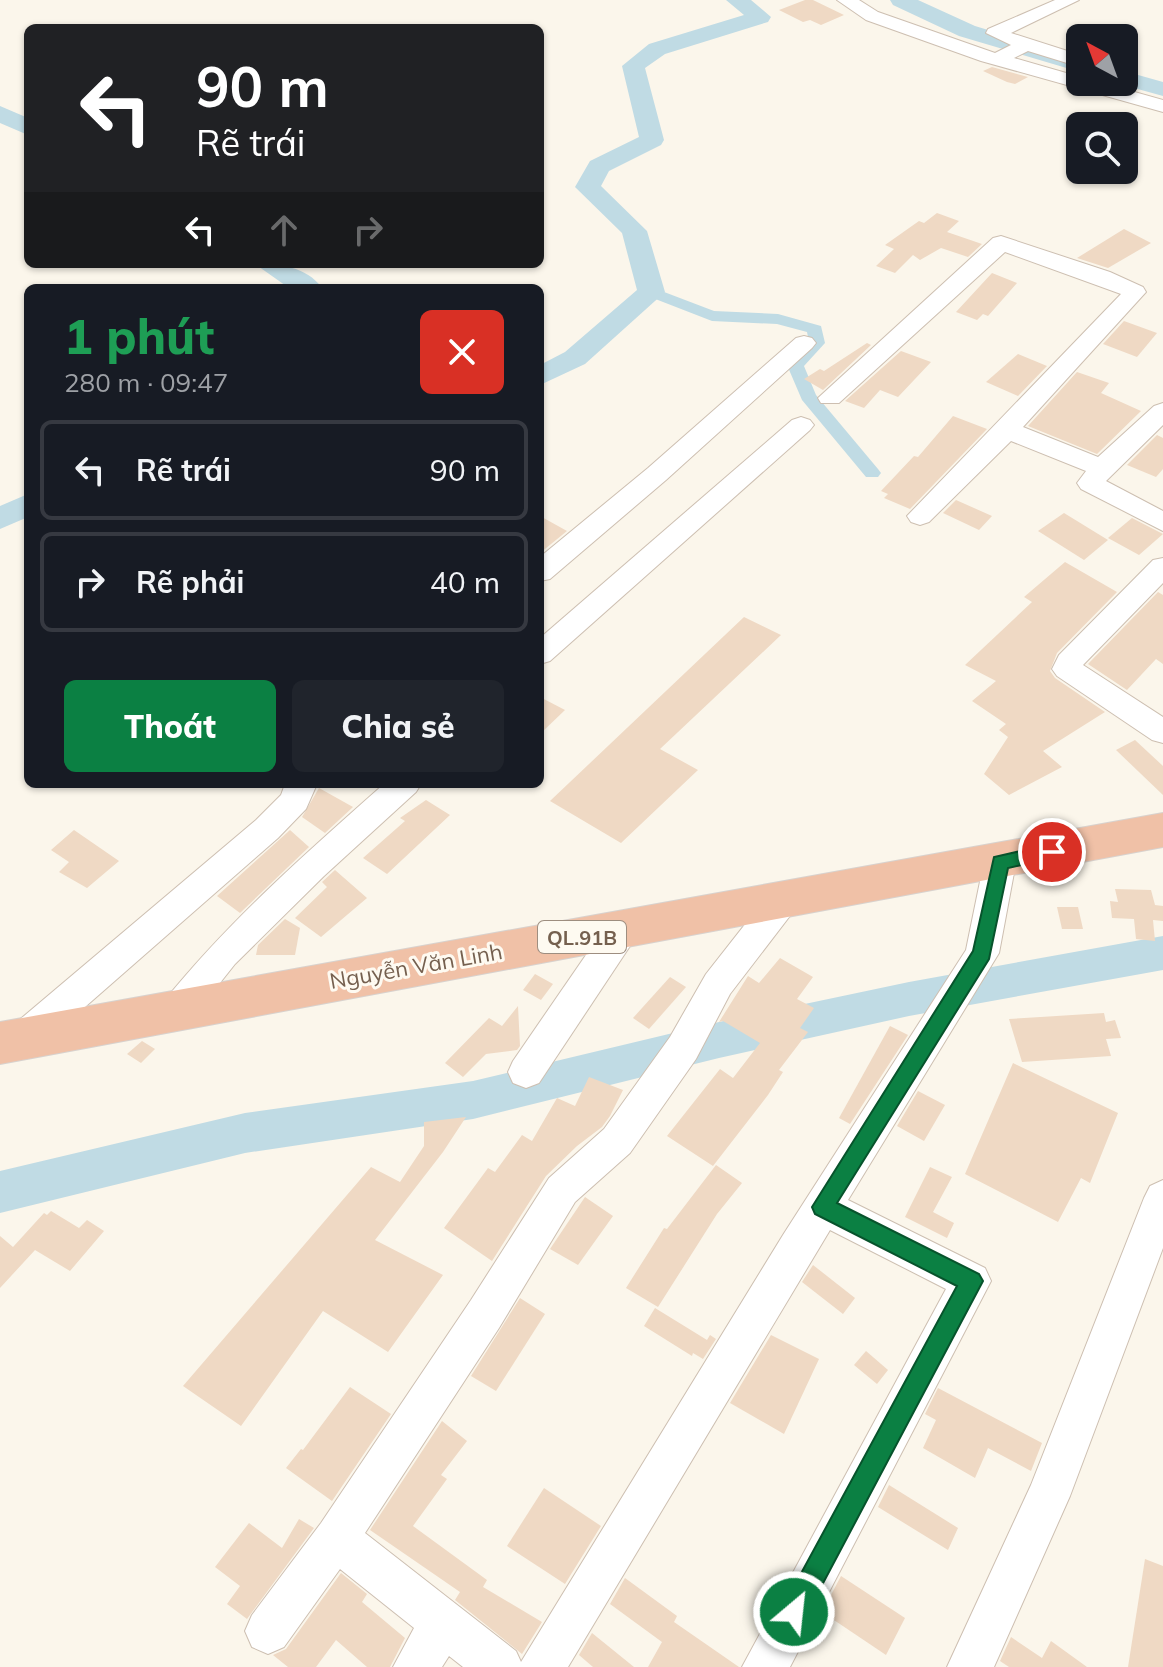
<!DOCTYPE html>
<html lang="vi">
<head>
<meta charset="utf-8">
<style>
	:root { --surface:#171b24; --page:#20242c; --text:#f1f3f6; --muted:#9ea1a6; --line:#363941; --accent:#0b8043 }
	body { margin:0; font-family:Mulish,sans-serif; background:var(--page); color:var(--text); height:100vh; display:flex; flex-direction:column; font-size:30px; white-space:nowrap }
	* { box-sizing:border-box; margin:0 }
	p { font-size:26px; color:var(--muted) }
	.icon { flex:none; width:44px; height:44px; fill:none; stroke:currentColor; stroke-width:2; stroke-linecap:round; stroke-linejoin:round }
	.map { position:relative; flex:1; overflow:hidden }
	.drawer { position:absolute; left:24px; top:284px; width:520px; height:504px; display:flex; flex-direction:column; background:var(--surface); border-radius:12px; box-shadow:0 2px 6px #0004 }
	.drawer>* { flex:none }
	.hud { position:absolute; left:24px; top:24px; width:520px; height:244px; border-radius:12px; box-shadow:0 2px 6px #0004; background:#202124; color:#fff; overflow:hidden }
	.needle { width:52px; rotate:319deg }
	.controls { position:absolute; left:1066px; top:24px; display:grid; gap:16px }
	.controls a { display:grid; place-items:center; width:72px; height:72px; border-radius:12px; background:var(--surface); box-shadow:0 2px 6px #0004; font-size:40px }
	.pin { position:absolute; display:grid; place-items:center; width:68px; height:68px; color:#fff; margin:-34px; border:4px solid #fff; border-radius:50%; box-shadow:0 2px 8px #0007 }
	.me { position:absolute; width:88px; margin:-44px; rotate:28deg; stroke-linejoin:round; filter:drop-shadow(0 0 6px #0008) }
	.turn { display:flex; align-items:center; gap:28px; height:168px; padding:0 40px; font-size:36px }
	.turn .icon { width:104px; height:104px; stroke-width:2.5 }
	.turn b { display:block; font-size:56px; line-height:68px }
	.lanes { display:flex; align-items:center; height:76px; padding:0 40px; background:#0003; justify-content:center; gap:40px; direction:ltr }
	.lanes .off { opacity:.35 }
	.round { display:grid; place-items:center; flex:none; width:84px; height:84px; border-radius:12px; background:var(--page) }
	.headline { display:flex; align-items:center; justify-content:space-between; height:136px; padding:0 40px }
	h1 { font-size:48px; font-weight:800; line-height:60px; color:#1e9e55 }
	.button { display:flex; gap:16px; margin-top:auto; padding:16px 40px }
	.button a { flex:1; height:92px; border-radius:12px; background:var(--accent); color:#fff; font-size:32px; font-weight:800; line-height:92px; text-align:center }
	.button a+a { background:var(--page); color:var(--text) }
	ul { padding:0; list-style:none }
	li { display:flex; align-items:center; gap:24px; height:100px; margin:0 16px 12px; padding:0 24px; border:4px solid var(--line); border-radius:12px }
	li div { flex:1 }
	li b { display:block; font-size:30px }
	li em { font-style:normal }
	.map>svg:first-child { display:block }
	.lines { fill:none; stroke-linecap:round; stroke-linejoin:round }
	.canal { fill:#c0dbe4; fill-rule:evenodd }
	.river { fill:#c0dbe4; fill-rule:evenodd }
	.building { fill:#efd9c4 }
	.minor-casing { stroke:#cdbfb1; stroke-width:2 }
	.highway-casing { stroke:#d8d2ce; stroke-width:2 }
	.minor { fill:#fff; fill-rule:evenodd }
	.highway { fill:#f0c1a7; fill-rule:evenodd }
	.route { fill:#0b8043; stroke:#07532c; stroke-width:2 }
	.labels { text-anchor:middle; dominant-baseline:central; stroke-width:6; stroke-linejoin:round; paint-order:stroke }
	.shield { fill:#fefaf1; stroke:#9e8e80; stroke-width:2 }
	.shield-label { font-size:20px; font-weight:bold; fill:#75604f }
	.street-label { font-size:22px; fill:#75604f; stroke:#fefaf1 }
</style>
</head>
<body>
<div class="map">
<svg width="1163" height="1667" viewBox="0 0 1163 1667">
	<rect width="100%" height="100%" fill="#fbf6eb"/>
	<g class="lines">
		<path class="canal" d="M651,287l63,24 64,3 43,12 4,17 -21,23 12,29 62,74 3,4 -3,4h-12l-64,-77 -15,-35 22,-23 -2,-10 -30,-8 -65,-3 -67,-26 -2,-3z"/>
		<g class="river">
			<path d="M726,0h25l20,17 -3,5 -103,32 -20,14 19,72 -3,5 -52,26 -8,15 46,45 18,61 -80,72 -45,21v-20l25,-13 72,-62 -15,-57 -47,-46 15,-26 49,-24 -17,-71 27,-22 95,-29z"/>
			<path d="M890,0h28l57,26 105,32v14l-121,-36 -66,-31z"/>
			<path d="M1124,71l39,11v14l-47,-13 8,-1z"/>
			<path d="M0,106l28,12v17l-28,-12z"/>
			<path d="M255,264c24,0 51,2 67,24h-33z"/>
			<path d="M28,494v23l-28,12v-23z"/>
			<path d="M1163,936v34l-254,46 -190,42 -246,61 -228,34 -245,60v-42l245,-58 228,-32 246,-59 190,-40z"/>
		</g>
	</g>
	<g class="building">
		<path d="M805,0h8l31,15 -23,10 -11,-5 -7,2 -24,-12z"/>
		<path d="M992,67l36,10 -13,7 -8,-2 -24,-11z"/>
		<path d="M937,213l22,8 -12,11 35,12 -14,13 -27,-9 -21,12 -7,-5 -18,18 -19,-7 18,-17 -9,-4 34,-24 5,2z"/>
		<path d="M1124,229l27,14 -43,25 -31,-10z"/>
		<path d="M992,273l25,10 -29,33 -5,-2 -6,6 -21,-8z"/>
		<path d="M1124,321l33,12 -20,24 -34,-13z"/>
		<path d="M867,343l4,2 -48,45 -19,-11 16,-10 4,2z"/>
		<path d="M901,351l30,11 -33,35 -18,-7 -16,18 -19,-7z"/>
		<path d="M1018,354l29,12 -29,30 -32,-14z"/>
		<path d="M1077,372l32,11 -8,10 40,18 -44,43 -69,-28z"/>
		<path d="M953,416l34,13 -77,80 -26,-11 4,-4 -7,-3 33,-35 4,1z"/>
		<path d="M1157,435l6,3v31l-7,8 -29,-12z"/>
		<path d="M956,500l36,16 -13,14 -36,-17z"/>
		<path d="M1064,513l44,27 -24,20 -46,-29z"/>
		<path d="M540,516l27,15 -27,22z"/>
		<path d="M1132,518l31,16 -24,21 -31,-17z"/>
		<path d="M1065,562l52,30 -60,61 -7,18 5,7 50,34 -62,39 19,16 -53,28 -25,-21 24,-37 -9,-7 7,-6 -34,-23 24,-20 -31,-16 67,-63 -8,-5z"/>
		<path d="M1158,592l5,3v69l-7,-5 -29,31 -39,-26z"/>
		<path d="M744,617l37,18 -121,114 38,21 -77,73 -71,-42z"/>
		<path d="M540,697l25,13 -25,24z"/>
		<path d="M1135,740l28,26v29l-47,-45z"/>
		<path d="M319,788l34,19 -28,26 -23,-16z"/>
		<path d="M426,800l24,15 -63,59 -24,-16 42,-37 -5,-3z"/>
		<path d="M74,830l45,31 -32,27 -28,-16 10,-10 -18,-12z"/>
		<path d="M290,830l19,17 -69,66 -23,-17z"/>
		<path d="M335,870l32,28 -46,39 -26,-19 32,-31 -5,-5z"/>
		<path d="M1115,889l36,1 4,15 8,1v15l-10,-1 2,21 -19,-2 -2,-20 -22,-1 -2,-17 8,1z"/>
		<path d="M1057,907h21l5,22h-21z"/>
		<path d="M285,919l15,9 -5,27h-39l2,-10z"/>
		<path d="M780,958l33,19 -16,22 17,9 -14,20 8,4 -29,38 4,2 -15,23 -55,71 -46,-30 53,-67 13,9 27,-35 -37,-22 -4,1 29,-46 11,7z"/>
		<path d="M535,974l18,10 -12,16 -18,-10z"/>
		<path d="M670,977l16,10 -37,42 -16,-11z"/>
		<path d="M518,1006l2,40 -3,4 -31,4 -23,23 -18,-14 44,-45 13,8z"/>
		<path d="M1104,1013l2,9 9,-2 6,18 -15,1 5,17 -89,6 -13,-43z"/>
		<path d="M890,1026l18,9 -58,89 -11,-6z"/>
		<path d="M142,1041l13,8 -14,14 -14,-9z"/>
		<path d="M1013,1063l105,50 -28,70 -9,-5 -23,44 -93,-48z"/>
		<path d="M589,1077l34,13 -13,26 -8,11 -25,19 -31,30 -54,85 -48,-33 44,-60 7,4 27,-37 10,6 25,-43 18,8z"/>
		<path d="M918,1091l27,14 -21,36 -27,-15z"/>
		<path d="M466,1117l-23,35 -68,88 68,35 -55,77 -65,-41 -82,115 -58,-40 188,-219 29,15 24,-36v-24z"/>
		<path d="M716,1165l26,18 -25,31 -59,93 -32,-19 38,-60 3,1z"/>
		<path d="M930,1167l22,10 -19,35 21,11 -7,15 -42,-21z"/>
		<path d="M585,1197l28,19 -35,49 -28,-16z"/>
		<path d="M51,1211l28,17 8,-8 17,11 -34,40 -35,-21 -35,38v-52l13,11 31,-34 3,2z"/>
		<path d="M813,1265l42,33 -12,16 -41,-32z"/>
		<path d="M520,1298l25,16 -49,77 -25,-15z"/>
		<path d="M655,1308l52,32 3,-5 6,4 -13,20 -10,-6 -1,3 -48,-30z"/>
		<path d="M771,1335l48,24 -35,75 -54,-31z"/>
		<path d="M866,1351l22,19 -11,14 -23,-19z"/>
		<path d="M350,1387l41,27 -59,87 -46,-33 15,-19 2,1z"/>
		<path d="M938,1388l104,55 -11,28 -43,-23 -13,30 -52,-30 13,-28 -11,-6z"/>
		<path d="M442,1421l25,20 -26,34 6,4 -34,47 74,54 -4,7 59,35 -20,32 -67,-54 5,-8 -90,-62z"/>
		<path d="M889,1485l69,43 -10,22 -70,-43z"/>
		<path d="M544,1488l57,38 -36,58 -58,-38z"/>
		<path d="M299,1519l15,9 -67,91 -20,-15 13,-18 -25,-19 34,-44 33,25z"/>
		<path d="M1145,1559l18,7v101h-35z"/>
		<path d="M341,1573l26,21 -5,8 43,36 -15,29h-23l-31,-27 -20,27h-28l-15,-12 13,-6z"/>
		<path d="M841,1576l64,42 -19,37 -64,-43z"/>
		<path d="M625,1578l52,38 -3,6 65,45h-91l14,-25 -52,-38z"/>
		<path d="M592,1633l42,34h-41l-14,-12z"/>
		<path d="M1011,1637l31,21 9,-17 36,26h-78l-9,-6z"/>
	</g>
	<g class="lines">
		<g class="minor-casing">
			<g id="minor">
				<path d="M837,0h22l19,12 117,41 16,-8 -25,-12 2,-4 67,-29h24l-68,33 69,22v12l-52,-16 -14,7 66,19v5h19l64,18v12l-182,-51 -115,-41z"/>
				<path d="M1001,236l109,36 33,15 3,5 -123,135 75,30 56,-51 9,-3v22l-57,56 57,30v20l-82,-42 -4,-6 9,-12 -75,-30 -82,81 -9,3 -9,-3 -4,-6 214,-222 -116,-42 -166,151h-18l-3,-5 175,-160z"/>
				<path d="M804,336l8,2 4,5 -4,5 -146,132 -116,99 -10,2v-24l108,-89 148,-130z"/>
				<path d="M801,417l9,3 4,5 -4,5 -260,231 -10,3v-26l252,-218z"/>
				<path d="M1163,558v25l-80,82 80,52v26l-11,-3 -95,-64 -5,-7 7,-14 94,-95z"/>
				<path d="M285,784h32l-11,25 -28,29 -241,211 -13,4 -13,-4 -5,-11 5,-11 245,-207 25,-25z"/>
				<path d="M384,784h37l-5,8 -92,84 -89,88 -46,58 -12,4 -12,-4 -5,-11 5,-11c65,-80 142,-148 219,-216z"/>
				<path d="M1000,849l11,4 5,9 -17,91 -151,247 137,68 6,13 -201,386h-48l204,-378 -116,-59 -262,437h-105l-14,-11 -7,11h-49l21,-39 -74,-59 -56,78 -16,7 -16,-7 -7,-16 7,-16 69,-92 150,-223 78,-122 55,-49 66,-92 36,-63 66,-84 12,-4 12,4 5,9 -5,9 -66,86 -34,65 -66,94 -55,49 -76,126 -134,205 151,118 5,11 262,-427 183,-285 18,-88 5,-9z"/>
				<path d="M622,916l12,4 5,10 -5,10 -95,143 -13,5 -13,-5 -5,-11 5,-11 97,-141z"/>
				<path d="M1163,1180v68l-93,248 -76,171h-47l84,-182 113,-287 6,-12z"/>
			</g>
		</g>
		<g class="highway-casing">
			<path id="highway" d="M1163,813v34l-1163,217v-42z"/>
		</g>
		<use href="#minor" class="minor"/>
		<use href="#highway" class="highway"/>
	</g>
	<path class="route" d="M1052,844l6,3 3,5 -3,5 -50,11 -19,91 -152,244 142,71 4,7 -180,340 -9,4 -9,-4 -3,-9 3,-9 172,-317 -142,-72 -3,-7 161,-256 21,-94z"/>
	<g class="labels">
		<rect class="shield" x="538" y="921" width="88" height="32" rx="6"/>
		<g class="shield-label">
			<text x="582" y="937">QL.91B</text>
		</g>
		<g class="street-label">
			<text transform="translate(416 966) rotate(-10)">Nguyễn Văn Linh</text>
		</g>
	</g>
</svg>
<div class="controls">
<a><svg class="needle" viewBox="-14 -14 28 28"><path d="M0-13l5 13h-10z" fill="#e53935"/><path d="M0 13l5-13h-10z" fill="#9ea1a6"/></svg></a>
<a><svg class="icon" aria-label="search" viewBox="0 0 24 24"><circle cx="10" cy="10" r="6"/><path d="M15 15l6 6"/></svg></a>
</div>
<div class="pin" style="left:1052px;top:852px;background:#d93025"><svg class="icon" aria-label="arrive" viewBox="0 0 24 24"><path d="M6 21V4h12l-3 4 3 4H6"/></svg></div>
<svg class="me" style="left:794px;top:1612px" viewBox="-20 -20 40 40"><circle r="17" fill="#0b8043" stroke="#fff" stroke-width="3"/><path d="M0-11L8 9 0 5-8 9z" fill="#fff"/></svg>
<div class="hud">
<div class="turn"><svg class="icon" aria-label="left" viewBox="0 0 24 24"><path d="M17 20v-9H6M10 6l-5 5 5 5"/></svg><div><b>90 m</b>Rẽ trái</div></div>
<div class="lanes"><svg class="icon" aria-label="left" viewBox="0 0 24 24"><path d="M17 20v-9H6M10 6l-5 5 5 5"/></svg><svg class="icon off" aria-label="ahead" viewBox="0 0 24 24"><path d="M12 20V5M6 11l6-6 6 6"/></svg><svg class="icon off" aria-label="right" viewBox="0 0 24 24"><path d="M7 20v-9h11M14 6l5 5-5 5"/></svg></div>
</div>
<section class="drawer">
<div class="headline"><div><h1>1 phút</h1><p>280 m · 09:47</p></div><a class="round" style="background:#d93025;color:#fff"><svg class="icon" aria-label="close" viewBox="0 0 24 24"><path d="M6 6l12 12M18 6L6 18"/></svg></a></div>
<ul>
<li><svg class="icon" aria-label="left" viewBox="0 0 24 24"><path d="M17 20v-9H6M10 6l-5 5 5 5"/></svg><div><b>Rẽ trái</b></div><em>90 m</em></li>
<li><svg class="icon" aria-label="right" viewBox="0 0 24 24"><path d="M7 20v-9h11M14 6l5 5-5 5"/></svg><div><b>Rẽ phải</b></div><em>40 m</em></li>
</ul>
<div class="button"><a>Thoát</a><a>Chia sẻ</a></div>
</section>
</div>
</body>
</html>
